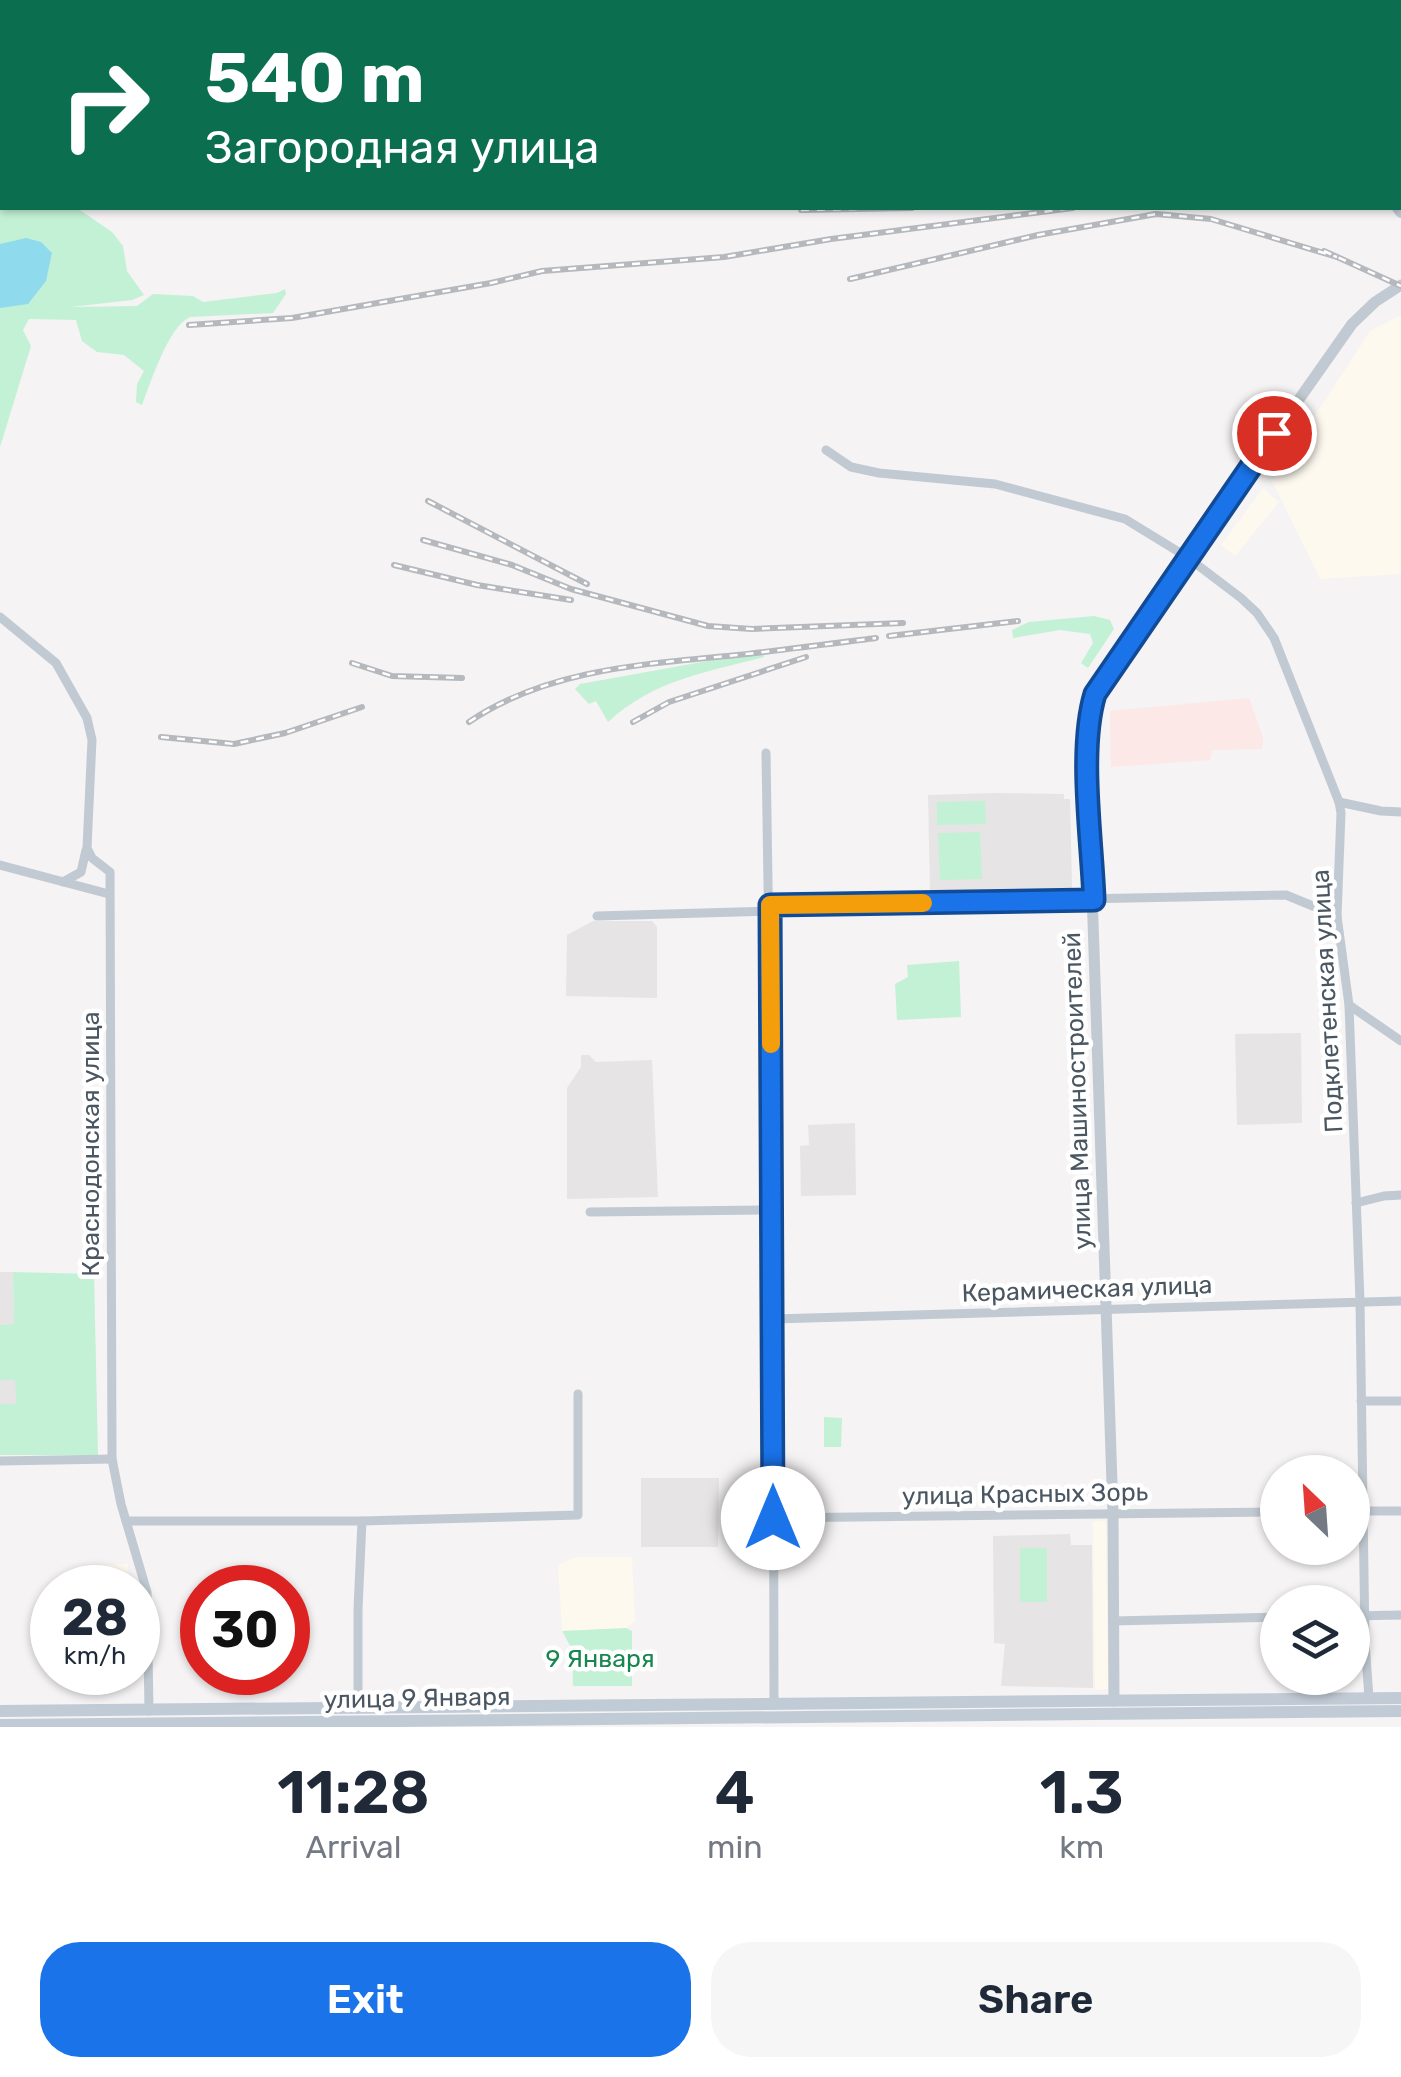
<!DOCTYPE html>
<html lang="en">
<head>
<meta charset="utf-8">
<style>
	:root { --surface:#fff; --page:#f6f6f7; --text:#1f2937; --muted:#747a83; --accent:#1a73e8 }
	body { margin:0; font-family:Rubik,sans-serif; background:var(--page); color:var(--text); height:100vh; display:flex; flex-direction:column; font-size:38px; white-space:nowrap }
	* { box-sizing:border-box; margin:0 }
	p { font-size:32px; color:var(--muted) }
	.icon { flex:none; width:55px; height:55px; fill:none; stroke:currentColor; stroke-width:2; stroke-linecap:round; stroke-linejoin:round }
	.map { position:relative; height:1727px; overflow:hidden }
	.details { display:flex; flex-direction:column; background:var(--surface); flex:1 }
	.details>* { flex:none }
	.guide { position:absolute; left:0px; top:0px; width:1402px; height:210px; box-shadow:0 2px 8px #0004; background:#0b6e4f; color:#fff; overflow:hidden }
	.needle { width:65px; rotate:335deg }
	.buttons { position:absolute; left:1260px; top:1455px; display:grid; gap:20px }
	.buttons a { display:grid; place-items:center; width:110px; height:110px; border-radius:50%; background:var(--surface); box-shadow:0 2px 8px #0004; font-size:50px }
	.speed { position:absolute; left:30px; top:1565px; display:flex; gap:20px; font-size:50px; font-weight:700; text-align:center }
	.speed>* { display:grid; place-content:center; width:130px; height:130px; border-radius:50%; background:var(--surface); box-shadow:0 2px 8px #0004; line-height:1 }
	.speed small { font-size:25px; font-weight:400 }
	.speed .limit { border:15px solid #d22; background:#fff; color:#111 }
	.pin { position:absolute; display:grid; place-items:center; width:85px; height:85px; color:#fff; margin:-42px; border:5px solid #fff; border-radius:50%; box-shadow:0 2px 10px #0007 }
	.me { position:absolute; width:110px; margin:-55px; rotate:0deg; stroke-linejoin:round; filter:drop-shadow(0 0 8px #0008) }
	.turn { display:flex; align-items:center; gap:35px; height:210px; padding:0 40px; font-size:45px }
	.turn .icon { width:130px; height:130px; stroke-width:2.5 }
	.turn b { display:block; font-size:70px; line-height:85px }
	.eta { display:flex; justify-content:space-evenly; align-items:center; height:170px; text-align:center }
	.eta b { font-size:60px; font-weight:600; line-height:70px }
	.button { display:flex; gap:20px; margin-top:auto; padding:20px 40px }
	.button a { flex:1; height:115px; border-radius:40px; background:var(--accent); color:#fff; font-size:40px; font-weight:600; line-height:115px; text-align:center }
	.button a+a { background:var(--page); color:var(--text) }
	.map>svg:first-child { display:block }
	.commercial { fill:#fdf9ef }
	.education { fill:#e6e4e5 }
	.medical { fill:#fce8e6 }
	.green { fill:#c3f1d5 }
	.water { fill:#90daee }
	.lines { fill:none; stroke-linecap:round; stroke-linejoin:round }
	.minor { stroke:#c1cad2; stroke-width:9 }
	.tertiary { stroke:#c1cad2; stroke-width:11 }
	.secondary { stroke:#c1cbd6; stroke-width:12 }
	.rail-casing { stroke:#b5b8bd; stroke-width:6 }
	.rail { stroke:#fff; stroke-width:2.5; stroke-dasharray:8; stroke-linecap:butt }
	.route-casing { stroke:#114b97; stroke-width:25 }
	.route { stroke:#1a73e8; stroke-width:18 }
	.slow { stroke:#f59e0b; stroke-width:18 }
	.labels { text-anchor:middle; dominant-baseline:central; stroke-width:9; stroke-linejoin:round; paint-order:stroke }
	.street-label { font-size:25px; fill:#4a5661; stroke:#fff }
	.park-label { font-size:25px; fill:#17864f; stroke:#fff }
</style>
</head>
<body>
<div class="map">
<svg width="1401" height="1727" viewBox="0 0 1401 1727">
	<rect width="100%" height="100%" fill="#f5f3f3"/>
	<g class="commercial">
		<path d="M1401,315v259l-81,5 -48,-98 98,-150z"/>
		<path d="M1263,488l16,14 -44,54 -14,-11z"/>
		<path d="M1106,1521l2,168 -13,1 -2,-169z"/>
		<path d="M576,1557h56l3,64 -9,7 -64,3 -4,-66z"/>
		<path d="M128,1564l1,23h-49l-1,-21z"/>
	</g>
	<g class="education">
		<path d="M997,793l67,1v5h6l2,91 -142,1 -2,-96z"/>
		<path d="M593,921h59l5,6v71l-91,-2 1,-61z"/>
		<path d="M1301,1033l1,90 -65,2 -2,-91z"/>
		<path d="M581,1055h8l7,7 56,-2 6,137 -91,2v-111l14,-21z"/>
		<path d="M855,1123l1,72 -55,1 -1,-50 9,-1 -1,-20z"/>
		<path d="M0,1272h13l3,132h-16z"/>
		<path d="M641,1478h78l-1,69h-77z"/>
		<path d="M1070,1534l1,11h21l1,143 -92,-2 4,-42 -11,-1 -1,-107z"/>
	</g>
	<path class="medical" d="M1249,698l14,40 -1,11 -50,1 -2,10 -99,7 -1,-56z"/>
	<g class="green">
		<path d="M0,78l2,130h75l35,24 11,14 4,25 17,24 -12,5 -61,7 66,-1 16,-12 40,2 10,6 74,-9 8,-4 1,5 -13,19 -83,4c-22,10 -39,65 -48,88l-6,-3 1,-18 7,-13 -20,-16 -27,-3 -15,-11 -6,-21 -47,-1 -6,11 8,16 -31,101z"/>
		<path d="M1094,616l16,4 4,9 -26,39 -7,-5 12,-20 -3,-9 -30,-4 -47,8 -1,-8 17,-8z"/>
		<path d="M763,651l1,6c-59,16 -109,22 -156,65l-12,-21 -7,3 -14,-15 5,-5z"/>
		<path d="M985,801l1,23 -49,1v-23z"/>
		<path d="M980,832l2,47 -42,1 -2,-47z"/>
		<path d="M959,961l2,56 -64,3 -2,-36 13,-7 -1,-12z"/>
		<path d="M13,1272l81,2 4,181h-98v-51h16l-1,-24h-15v-55l14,-1z"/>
		<path d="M824,1417l18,1 -1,29h-17z"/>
		<rect x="1020" y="1548" width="27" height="54"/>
		<path d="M626,1628l6,3v55h-59l-1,-37 -10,-18z"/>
	</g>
	<path class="water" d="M26,238l15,4 11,11 -6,28 -18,23 -28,4v-64z"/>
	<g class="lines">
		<g class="minor">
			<path d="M826,450l25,17 28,6 116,11 130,35 62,38 54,41 16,15 17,25 65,164 2,11 -4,103 12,89 11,297 5,340 4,56"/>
			<path d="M0,617l56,46 31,55 5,22 -5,108 5,10 18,14 2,587 9,45 26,88 2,119"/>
			<path d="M766,753l7,457 1,495"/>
			<path d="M1339,802l42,9 20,1"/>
			<path d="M0,865l109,29"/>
			<path d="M63,882l18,-10 5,-22"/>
			<path d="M769,905l517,-10 51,21"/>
			<path d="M597,916l172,-5"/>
			<path d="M1349,1005l52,36"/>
			<path d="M1356,1203l28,-7 17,-1"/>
			<path d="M590,1212l183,-2"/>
			<path d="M774,1319l627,-18"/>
			<path d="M1361,1401h40"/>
			<path d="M0,1461l112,-2"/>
			<path d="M1352,1511h49"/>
			<path d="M773,1518l505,-6"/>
			<path d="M126,1521h236l216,-6v-121"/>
			<path d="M1352,1616l49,-1"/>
			<path d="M1113,1621l165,-4"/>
			<path d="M358,1709v-100l4,-88"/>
		</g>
		<path class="tertiary" d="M1114,1701l-1,-188 -25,-740 3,-67 12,-28 249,-354 23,-22 26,-17"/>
		<g class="secondary">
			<path d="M1282,0l1,2"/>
			<path d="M1298,0l2,2"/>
			<path d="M1400,178l1,2"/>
			<path d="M1398,208l3,4"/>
			<path d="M0,1711l1401,-13"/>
			<path d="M0,1725l1401,-14"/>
		</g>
		<g class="rail-casing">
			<g id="rail">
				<path d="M498,0l1,2"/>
				<path d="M870,0l2,2"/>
				<path d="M1087,0l2,2"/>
				<path d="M801,210l111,-2"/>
				<path d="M1324,251l77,35"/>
				<path d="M850,279l188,-44 118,-21 55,5 126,38"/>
				<path d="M189,325l103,-7 199,-35 51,-12 182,-14 107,-18 242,-31"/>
				<path d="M428,501l159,83"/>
				<path d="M423,540l89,25 59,24 137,37 44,3 151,-6"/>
				<path d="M394,565l83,20 94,15"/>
				<path d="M889,636l129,-15"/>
				<path d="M352,663l40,13 70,2"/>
				<path d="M469,722c78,-53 176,-58 268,-67 46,-5 92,-11 139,-17"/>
				<path d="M633,722l36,-20 137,-45"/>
				<path d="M161,737l73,7 51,-11 77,-26"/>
			</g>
		</g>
		<use href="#rail" class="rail"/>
	</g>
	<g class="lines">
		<g class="route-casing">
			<path id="route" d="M773,1518l-3,-613 324,-5c-2,-60 -16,-150 1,-206l179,-261"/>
		</g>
		<use href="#route" class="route"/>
		<path class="slow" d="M771,1044l-1,-139 153,-2"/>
	</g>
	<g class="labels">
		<g class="street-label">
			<text transform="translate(1327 1001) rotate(-93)">Подклетенская улица</text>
			<text transform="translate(1077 1091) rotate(-92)">улица Машиностроителей</text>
			<text transform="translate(90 1144) rotate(-90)">Краснодонская улица</text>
			<text transform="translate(1087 1289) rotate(-2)">Керамическая улица</text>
			<text transform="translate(1025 1494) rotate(-1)">улица Красных Зорь</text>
			<text transform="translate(417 1698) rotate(-1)">улица 9 Января</text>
		</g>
		<g class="park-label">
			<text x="600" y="1658">9 Января</text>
		</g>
	</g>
</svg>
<div class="buttons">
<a><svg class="needle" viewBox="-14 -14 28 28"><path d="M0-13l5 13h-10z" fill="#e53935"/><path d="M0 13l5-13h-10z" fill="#747a83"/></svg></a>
<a><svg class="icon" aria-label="layers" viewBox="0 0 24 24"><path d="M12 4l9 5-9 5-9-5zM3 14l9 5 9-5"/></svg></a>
</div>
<div class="speed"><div>28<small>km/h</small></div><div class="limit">30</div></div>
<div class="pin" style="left:1274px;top:433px;background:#d93025"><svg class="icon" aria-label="arrive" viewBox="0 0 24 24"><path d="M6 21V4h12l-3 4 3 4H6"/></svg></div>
<svg class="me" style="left:773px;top:1518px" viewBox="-20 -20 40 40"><circle r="19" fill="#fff"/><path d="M0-13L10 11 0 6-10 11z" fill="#1a73e8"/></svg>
<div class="guide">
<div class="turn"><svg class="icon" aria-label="right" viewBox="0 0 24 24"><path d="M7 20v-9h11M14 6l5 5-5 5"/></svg><div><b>540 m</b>Загородная улица</div></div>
</div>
</div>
<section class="details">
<div class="eta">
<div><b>11:28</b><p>Arrival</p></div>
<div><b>4</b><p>min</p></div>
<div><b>1.3</b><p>km</p></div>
</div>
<div class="button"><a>Exit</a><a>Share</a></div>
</section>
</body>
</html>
